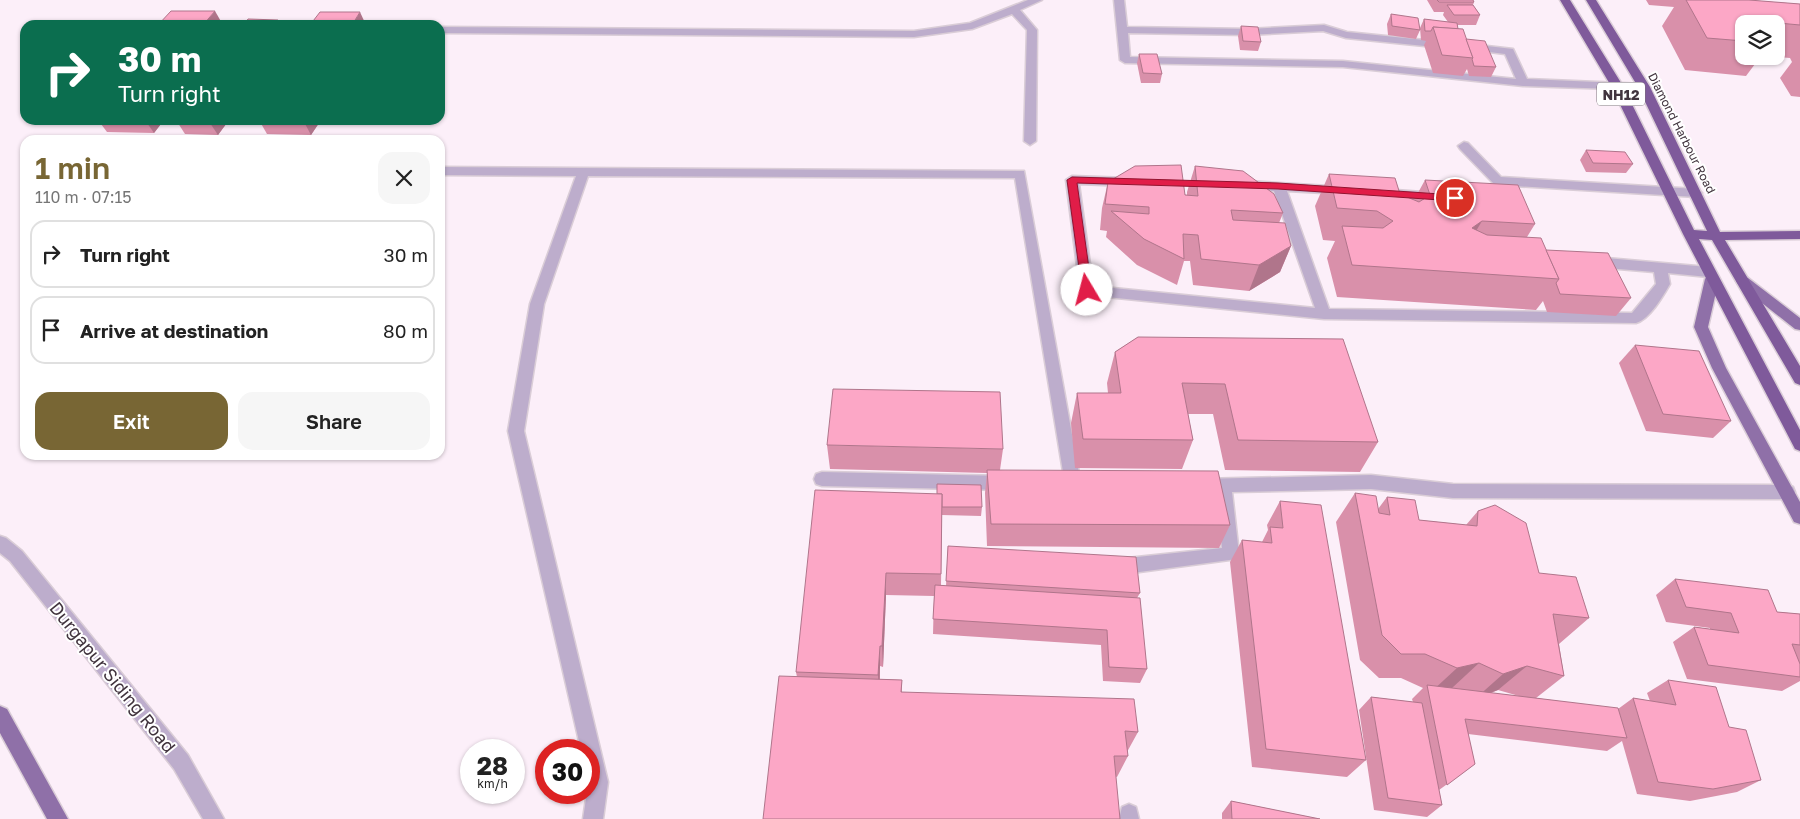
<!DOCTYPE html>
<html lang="en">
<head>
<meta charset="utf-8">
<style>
	:root { --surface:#fff; --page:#f6f6f6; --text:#222; --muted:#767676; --line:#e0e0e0; --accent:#786634 }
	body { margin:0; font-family:"Golos Text",sans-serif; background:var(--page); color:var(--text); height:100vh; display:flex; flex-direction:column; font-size:19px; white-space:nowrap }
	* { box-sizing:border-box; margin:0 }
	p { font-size:16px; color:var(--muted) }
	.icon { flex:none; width:28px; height:28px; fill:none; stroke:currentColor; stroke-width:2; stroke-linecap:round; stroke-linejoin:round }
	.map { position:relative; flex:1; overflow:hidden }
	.details { position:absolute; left:20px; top:135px; width:425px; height:325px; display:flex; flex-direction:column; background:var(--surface); border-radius:15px; box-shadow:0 1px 4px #0004 }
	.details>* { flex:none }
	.top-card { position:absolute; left:20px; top:20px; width:425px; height:105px; border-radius:15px; box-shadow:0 1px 4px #0004; background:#0b6e4f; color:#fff; overflow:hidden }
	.tools { position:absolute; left:1735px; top:15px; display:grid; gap:10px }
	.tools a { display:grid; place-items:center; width:50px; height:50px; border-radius:10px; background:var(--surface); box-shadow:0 1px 4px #0004; font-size:25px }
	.speed { position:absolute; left:460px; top:739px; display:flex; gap:10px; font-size:25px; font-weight:700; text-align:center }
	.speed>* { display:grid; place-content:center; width:65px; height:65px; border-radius:50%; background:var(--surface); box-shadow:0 1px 4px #0004; line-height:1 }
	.speed small { font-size:12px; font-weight:400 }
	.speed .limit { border:8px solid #d22; background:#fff; color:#111 }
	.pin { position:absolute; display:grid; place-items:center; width:42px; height:42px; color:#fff; margin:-21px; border:2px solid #fff; border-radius:50%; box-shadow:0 1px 5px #0007 }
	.me { position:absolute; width:55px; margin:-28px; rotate:352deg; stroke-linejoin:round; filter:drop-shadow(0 0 4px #0008) }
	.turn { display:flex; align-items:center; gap:18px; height:105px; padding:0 15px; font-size:22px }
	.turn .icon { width:65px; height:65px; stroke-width:2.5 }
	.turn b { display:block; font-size:35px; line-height:42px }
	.round { display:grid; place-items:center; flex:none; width:52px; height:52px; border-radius:15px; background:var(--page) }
	.overview { display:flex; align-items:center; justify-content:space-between; height:85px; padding:0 15px }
	h1 { font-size:30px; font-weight:600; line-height:38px; color:var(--accent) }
	.cta { display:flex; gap:10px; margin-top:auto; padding:10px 15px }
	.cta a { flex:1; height:58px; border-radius:15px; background:var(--accent); color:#fff; font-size:20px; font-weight:600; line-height:58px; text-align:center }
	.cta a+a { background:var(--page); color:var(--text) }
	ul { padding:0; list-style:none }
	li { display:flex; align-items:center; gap:15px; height:68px; margin:0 10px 8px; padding:0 5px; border:2px solid var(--line); border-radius:15px }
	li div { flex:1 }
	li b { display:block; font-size:19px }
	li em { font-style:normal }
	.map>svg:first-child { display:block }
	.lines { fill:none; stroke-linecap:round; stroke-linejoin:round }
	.minor-casing { stroke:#dacdd7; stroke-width:3 }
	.major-casing { stroke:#dacdd7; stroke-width:3 }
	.highway-casing { stroke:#dacdd7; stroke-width:3 }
	.minor { fill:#bdadcc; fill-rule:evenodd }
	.major { fill:#8f70a8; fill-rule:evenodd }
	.highway { fill:#7f5a9b; fill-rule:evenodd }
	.wall { fill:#d990aa; fill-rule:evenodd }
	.shaded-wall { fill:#b0758b }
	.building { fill:#fca7c6; stroke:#b0758b }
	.route { fill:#e11d48; stroke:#92132f }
	.labels { text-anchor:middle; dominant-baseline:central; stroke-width:4; stroke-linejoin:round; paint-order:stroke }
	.far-street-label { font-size:12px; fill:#41343e; stroke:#fff }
	.shield { fill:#fff; stroke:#7a7178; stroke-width:1 }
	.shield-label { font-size:14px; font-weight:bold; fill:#41343e }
	.near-street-label { font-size:18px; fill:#41343e; stroke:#fff }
</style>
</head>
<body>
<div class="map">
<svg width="1800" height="819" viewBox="0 0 1800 819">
	<rect width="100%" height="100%" fill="#fceff9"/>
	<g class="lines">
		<g class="minor-casing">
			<g id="minor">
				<path d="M1028,0h14l-22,10 17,20 -1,111 -6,4 -6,-4 3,-111 -15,-16 -40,15 -58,8 -474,-4v-6l474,4 56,-8z"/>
				<path d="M1114,0h10l3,27 121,2 76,-4 23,7 97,10 5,3 -5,3 -98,-10 -23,-7 -75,4 -120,-2 2,24 213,4 173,18 -11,-25 -39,-5 -1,-2 5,-3 43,5 14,30 117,5 6,3 -6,3 -121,-4 -180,-19 -218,-4 -5,-3z"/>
				<path d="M1464,142l4,1 33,34 195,12 6,4 -6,4 -198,-12 -4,-1 -34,-35 -2,-3z"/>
				<path d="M440,167l584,4 57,313 -2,5 -6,2 -6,-2 -2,-5 -50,-306 -427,-2 -44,128 -20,127 84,351 -5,37h-20l4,-27h2v-42h-8l-73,-319 22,-127 46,-128 -136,-1z"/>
				<path d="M1072,176l55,2 6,4 -6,4 -48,-2 14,102 222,22 -41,-117 -33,-3 -2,-3 6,-4 101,6 2,3 -2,3 -4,1 -55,-3 42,118 303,4 24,-29 -2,-12 -59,-5 -5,-2 -2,-3 2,-3 5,-2 113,10 5,2 2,3 -2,3 -5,2 -40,-4 2,11c-7,12 -20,35 -34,39l-312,-4 -237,-24 -5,-2 -2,-3 -14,-110z"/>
				<path d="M1382,189l54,4 6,4 -6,4 -58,-5 -2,-3 2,-3z"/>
				<path d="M822,472l183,4 6,2 2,5 -2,5 -6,2 -183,-4 -6,-2 -2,-5 2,-5z"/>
				<path d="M1371,475l82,9 334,1 6,2 2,5 -2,5 -6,2 -334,-1 -82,-9 -139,3 7,62 -2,5 -105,14h-14l-6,-2 -2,-5 2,-5 6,-2 104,-11 -6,-56 -21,-1 -2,-5 2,-5 6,-2z"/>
				<path d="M0,536l6,2 16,13 166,204 36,64h-21l-29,-50 -164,-208 -10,-8z"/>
				<path d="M1129,804l7,3 3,12h-20l3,-12z"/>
			</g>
		</g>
		<g class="major-casing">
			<g id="major">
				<path d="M1712,274l5,2 2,3 -11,48 18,41 74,134v22l-6,-2 -82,-154 -18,-41 11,-48 2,-3z"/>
				<path d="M1743,276l5,2 52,40v12l-5,-1 -57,-45 -2,-3 2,-3z"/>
				<path d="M0,706l7,3 61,110h-21l-47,-86z"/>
			</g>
		</g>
		<g class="highway-casing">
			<path id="highway" d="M1560,0h10l53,86 71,144 13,1 -69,-144 -52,-87h10l54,87 70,145 80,-1v8l-75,1 75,126v19l-5,-2 -83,-143 -13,-1 101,191v21l-5,-2 -112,-215 -72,-148z"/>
		</g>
		<use href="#minor" class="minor"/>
		<use href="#major" class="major"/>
		<use href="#highway" class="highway"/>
	</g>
	<g class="wall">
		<path d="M1427,0h46l1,2 -1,3 7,10 -4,10h-19l1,4 8,10 30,28 -5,10 -22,-1 -2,-7 -4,7 -30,-3 -9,-28 2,-4 -5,-1 -1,-12 4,-9 24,3 -5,-7 1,-3h-10z"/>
		<path d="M1646,0h103l51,4v93l-9,-1 -11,-18 12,-16 -2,-4 -23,-2h9v-32h-32v32h17l-15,20 -61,-6 -23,-44 12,-19 -25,-2z"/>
		<path d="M1391,14l29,16 -4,9 -28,-4 -1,-11z"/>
		<path d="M1241,26l20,16 -3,9 -18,-1 -2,-14z"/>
		<path d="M1139,54l23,20 -2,9h-19l-4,-20z"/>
		<path d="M98,120h66l-10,13 -47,-1z"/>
		<path d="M176,120h53l-11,15 -33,-1z"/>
		<path d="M259,120h62l-10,15 -44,-1z"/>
		<path d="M1586,150l47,14 -7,9 -40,-1 -6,-12z"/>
		<path d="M1195,166l88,47 -4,10 12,23 -11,26 -31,19 -56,-6 -3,-24h-6l-7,24 -40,-20 -31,-28 1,-6 -7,-1 2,-22 6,-26 79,13v-3z"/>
		<path d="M1329,174l71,20 14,6 11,-20 110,44 -8,13 19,13 85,48 -15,18 -69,-4 -4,-11 -7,9 -199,-13 -10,-39 8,-17 -12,-1 -8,-34z"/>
		<path d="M1138,337l240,105 -18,30 -135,-2 -12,-56h-25l5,26 -11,29 -107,-1 -4,-45 6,-30h31l-1,-10 8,-31z"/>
		<path d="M1635,345l96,76 -18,17 -67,-7 -27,-68z"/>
		<path d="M827,445l176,4 -3,21 230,55 -11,23 -232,-2 -2,-53 2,-20 -157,-4z"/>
		<path d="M937,484l45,23 -1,9 -39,-1 -1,70 5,1 2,-40 192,47 -3,5 10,71 -7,14 -37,-2 -2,-36 -168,-11 1,-38 -48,-1 -3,72 -3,-1v13l22,1v12l236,40 -11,20 1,4 -11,21 -320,-100 -1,-5 141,-178z"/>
		<path d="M1355,493l23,16 9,-12 32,23 47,5 12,-14 61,62 50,45 -30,26 5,32 -28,22 82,11 15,-11 17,3 -3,-8 21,-13 61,47 32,53 -24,12 -47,9 -53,-7 -15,-53 -15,10 -139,-17 7,30 -36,26 3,15 -15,12 -53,-7 -15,-100 12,-13 42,5 -1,-3 11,-11 -22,-10h-22l-19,-18 -24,-138zM1498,690l21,6 -28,-3z"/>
		<path d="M1280,501l86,259 -19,17 -95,-10 -22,-205 12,-22 20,2 6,-12 -1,-5z"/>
		<path d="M1675,579l102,33 23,2v48h-1l1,2v17l-18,10 -95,-12 -14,-37 21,-15 16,2v-1l-44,-6 -10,-27z"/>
		<path d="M1231,801l89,18h-98v-6z"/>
	</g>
	<g class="shaded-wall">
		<path d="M215,11l8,14h-20z"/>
		<path d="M360,12l6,13h-14z"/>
		<path d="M278,20l3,5h-7z"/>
		<path d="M145,120h19l-10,13z"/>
		<path d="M208,120h21l-11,15z"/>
		<path d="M303,120h18l-10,15z"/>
		<path d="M1482,221l-19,32 9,-25z"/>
		<path d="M1291,246l-11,26 -31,19 10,-26z"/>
		<path d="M886,573v22l-3,72 -1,-21z"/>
		<path d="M880,646v20l-1,28 -1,-19z"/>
		<path d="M1479,663l-27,25 -21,4 26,-24z"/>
		<path d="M1527,666l-29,24 -22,8 27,-24z"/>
	</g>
	<g class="building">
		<path d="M1437,0h36l1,2h-35z"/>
		<path d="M1686,0h63l51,4v21l-43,-4 1,3h-14v17l-37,-3z"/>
		<path d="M1447,5h26l7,10h-26z"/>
		<path d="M171,11h44l-12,14h-45z"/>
		<path d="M320,12h40l-8,13h-42z"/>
		<path d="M1391,14l27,4 2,12 -28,-4z"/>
		<path d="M248,19l30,1 -4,5h-30z"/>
		<path d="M1424,19l33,4 1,6 -25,-2 -2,4h-6z"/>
		<path d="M1241,26l17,1 3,15 -18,-1z"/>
		<path d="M1433,27l30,2 10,29 -31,-3z"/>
		<path d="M1466,39l19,2 11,26 -22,-1 -2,-7 1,-1z"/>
		<path d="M1139,54h18l5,20 -19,-1z"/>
		<path d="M1586,150l39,2 8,12 -40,-1z"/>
		<path d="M1181,165l4,30 13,1 -3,-30 48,5 31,23 9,19 -52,-3 2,10 52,3 6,23 -32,19 -58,-6 -3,-24 -15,-1 1,25 -40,-20 -33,-28 38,3v-7l-44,-3 3,-22 27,-16z"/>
		<path d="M1329,174l66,4 5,16 19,8 11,-7 -5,-15 93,5 17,39 -53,-3 -10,7 15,7 54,3 18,41 -207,-14 -10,-39 41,2 10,-7 -16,-10 -40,-3z"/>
		<path d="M1546,250l62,3 23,45 -71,-4 -4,-11 3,-4z"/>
		<path d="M1138,337l205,2 35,103 -140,-2 -13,-56 -43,-1 11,57 -110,-1 -6,-46h44l-6,-41z"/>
		<path d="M1635,345l64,6 32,70 -68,-7z"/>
		<path d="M833,389l167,3 3,57 -176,-4z"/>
		<path d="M987,470l231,1 12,54 -239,-1z"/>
		<path d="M937,484l44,1 1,22h-40v-13h-5z"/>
		<path d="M815,490l127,4 -1,80 -55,-1 -4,73h-2l-2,29 -82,-3z"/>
		<path d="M1355,493l21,3 3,17 11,2 -3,-18 28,3 4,20 58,6 1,-15 17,-6 31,18 13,50 37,4 13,41 -36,-4 11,62 -37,-10 -24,8 -24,-11 -22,5 -32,-14h-24l-19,-19z"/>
		<path d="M1280,501l41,4 45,255 -100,-11 -24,-209 30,3 -2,-16 13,1z"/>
		<path d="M948,546l188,11 4,36 -194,-12z"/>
		<path d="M1675,579l93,11 9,22 23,2v31l-8,-1 8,20v13l-92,-12 -14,-38 45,6 -8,-20 -45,-6z"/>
		<path d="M935,585l205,13 7,71 -38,-2 -2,-37 -174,-11z"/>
		<path d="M779,676l123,4 -1,12 233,7 4,33 -13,-1 3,25h-14l6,63h-357z"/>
		<path d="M1668,680l48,7 13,40 17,3 15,50 -48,9 -55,-7 -25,-84 43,7z"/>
		<path d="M1427,685l191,23 9,30 -162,-19 10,45 -28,21z"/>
		<path d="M1371,697l51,6 20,102 -54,-7z"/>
		<path d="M1231,801l89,18h-88z"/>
	</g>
	<path class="route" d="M1072,177l206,6 177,12 5,3 -5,3 -177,-12 -201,-6 15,107 -5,4 -5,-4 -15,-110z"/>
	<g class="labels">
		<g class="far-street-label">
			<text transform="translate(1682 133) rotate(63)">Diamond Harbour Road</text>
		</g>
		<rect class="shield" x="1597" y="82.5" width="48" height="23" rx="4"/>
		<g class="shield-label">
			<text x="1621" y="94">NH12</text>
		</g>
		<g class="near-street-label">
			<text transform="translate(113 677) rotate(51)">Durgapur Siding Road</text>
		</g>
	</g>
</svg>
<div class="tools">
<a><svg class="icon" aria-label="layers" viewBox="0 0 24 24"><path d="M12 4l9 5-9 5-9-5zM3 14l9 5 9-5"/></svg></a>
</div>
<div class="speed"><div>28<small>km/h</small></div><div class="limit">30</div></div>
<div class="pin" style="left:1455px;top:198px;background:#d93025"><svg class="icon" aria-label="arrive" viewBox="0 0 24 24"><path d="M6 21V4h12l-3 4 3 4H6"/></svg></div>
<svg class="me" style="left:1087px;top:290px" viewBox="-20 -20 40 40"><circle r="19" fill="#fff"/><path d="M0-13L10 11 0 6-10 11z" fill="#e11d48"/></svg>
<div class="top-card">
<div class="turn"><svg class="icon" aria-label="right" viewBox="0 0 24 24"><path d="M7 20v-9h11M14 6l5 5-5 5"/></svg><div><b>30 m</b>Turn right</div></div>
</div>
<section class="details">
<div class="overview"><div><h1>1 min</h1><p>110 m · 07:15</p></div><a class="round"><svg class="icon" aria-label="close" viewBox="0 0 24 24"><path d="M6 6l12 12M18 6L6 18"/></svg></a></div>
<ul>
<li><svg class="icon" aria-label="right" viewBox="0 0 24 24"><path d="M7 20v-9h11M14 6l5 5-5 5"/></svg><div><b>Turn right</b></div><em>30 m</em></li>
<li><svg class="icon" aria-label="arrive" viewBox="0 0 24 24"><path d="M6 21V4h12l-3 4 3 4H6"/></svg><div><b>Arrive at destination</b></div><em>80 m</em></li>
</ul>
<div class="cta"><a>Exit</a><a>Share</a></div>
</section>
</div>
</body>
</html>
